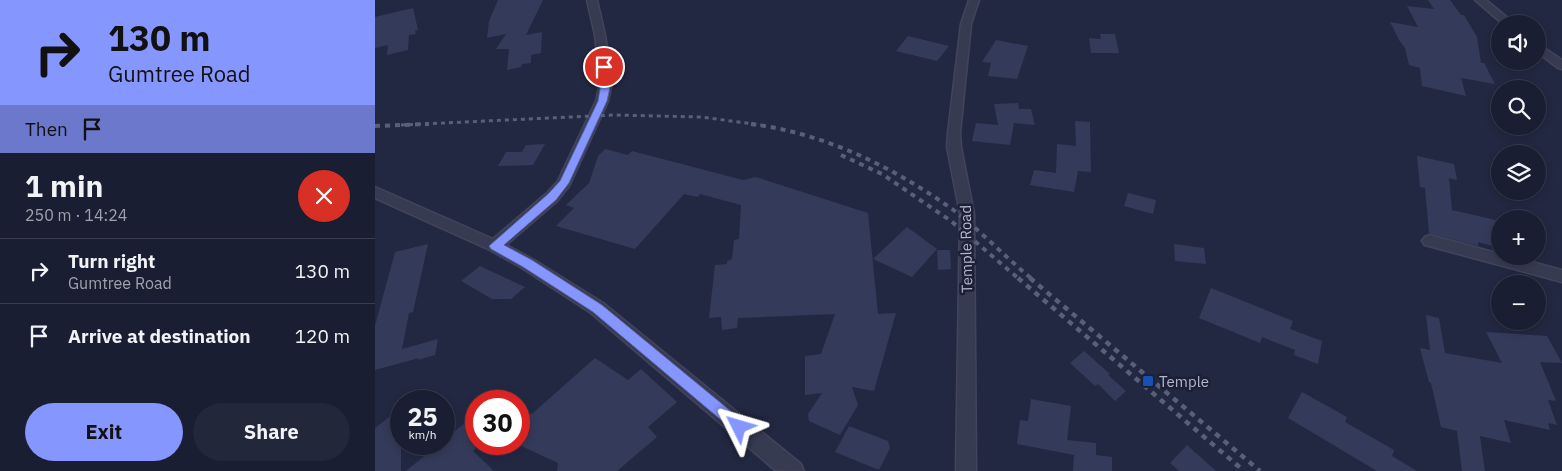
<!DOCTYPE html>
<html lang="en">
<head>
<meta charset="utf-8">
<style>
	:root { --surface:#1a1e32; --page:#23273a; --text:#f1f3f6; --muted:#9fa2ac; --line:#383c4d; --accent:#8696ff }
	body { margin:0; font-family:"IBM Plex Sans",sans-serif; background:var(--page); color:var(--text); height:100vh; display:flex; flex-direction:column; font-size:19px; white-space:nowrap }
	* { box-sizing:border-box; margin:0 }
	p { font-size:16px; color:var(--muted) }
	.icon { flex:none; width:28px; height:28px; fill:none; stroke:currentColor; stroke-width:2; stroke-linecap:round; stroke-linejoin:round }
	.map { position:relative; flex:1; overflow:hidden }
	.details { display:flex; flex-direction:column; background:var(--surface); width:375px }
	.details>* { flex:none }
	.banner { background:#8696ff; color:#111; overflow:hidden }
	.tools { position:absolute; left:1116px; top:15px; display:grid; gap:10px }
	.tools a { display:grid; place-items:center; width:55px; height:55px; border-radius:50%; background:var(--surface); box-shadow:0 2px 8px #0003,0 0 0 1px var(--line); font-size:25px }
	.speed { position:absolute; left:15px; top:390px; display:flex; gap:10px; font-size:25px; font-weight:700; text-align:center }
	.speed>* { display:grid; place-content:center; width:65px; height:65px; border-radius:50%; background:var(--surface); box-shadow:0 2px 8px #0003,0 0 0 1px var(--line); line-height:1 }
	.speed small { font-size:12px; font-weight:400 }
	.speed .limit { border:8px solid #d22; background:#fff; color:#111 }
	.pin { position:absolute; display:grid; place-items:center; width:42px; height:42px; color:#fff; margin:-21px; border:2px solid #fff; border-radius:50%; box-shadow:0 1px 5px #0007 }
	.me { position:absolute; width:55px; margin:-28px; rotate:310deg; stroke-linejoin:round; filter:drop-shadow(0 0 4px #0008) }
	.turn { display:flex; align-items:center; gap:18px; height:105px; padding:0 25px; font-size:22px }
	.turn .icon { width:65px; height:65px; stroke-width:2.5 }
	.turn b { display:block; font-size:35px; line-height:42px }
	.then { display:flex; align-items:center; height:48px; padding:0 25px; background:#0003; gap:10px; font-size:19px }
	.round { display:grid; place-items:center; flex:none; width:52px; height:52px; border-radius:26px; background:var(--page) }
	.overview { display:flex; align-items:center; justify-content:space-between; height:85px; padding:0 25px }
	h1 { font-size:30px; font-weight:700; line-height:38px }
	.action { display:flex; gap:10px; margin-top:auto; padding:10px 25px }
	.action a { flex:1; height:58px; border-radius:30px; background:var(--accent); color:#111; font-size:20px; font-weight:700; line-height:58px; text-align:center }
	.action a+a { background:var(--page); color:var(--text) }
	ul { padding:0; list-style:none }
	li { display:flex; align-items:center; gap:15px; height:65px; padding:0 25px; border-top:1px solid var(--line) }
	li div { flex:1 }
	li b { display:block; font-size:19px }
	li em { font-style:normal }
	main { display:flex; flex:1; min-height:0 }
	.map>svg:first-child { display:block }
	.building { fill:#343a59 }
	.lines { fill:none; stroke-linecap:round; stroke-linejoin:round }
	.street-casing { stroke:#41445b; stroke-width:3 }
	.street { fill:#373b52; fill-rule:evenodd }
	.rail-far2 { stroke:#595e79; stroke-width:3; stroke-dasharray:4 4; stroke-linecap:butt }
	.rail-far1 { stroke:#595e79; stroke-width:4; stroke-dasharray:5 5; stroke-linecap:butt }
	.rail { stroke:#595e79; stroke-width:4.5; stroke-dasharray:5.5 5.5; stroke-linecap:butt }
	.route { fill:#8696ff; stroke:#5762a6 }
	.transit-dot { fill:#1a4fb4; stroke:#1c2037; stroke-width:2 }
	.labels { text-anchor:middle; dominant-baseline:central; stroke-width:5; stroke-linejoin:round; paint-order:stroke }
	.street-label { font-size:15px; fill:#b4b7cc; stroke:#1c2037 }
	.poi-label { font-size:15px; fill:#b4b7cc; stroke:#1c2037; text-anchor:start }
</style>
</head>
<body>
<main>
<section class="details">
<div class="banner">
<div class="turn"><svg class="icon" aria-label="right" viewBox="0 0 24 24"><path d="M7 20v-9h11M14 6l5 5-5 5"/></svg><div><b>130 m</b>Gumtree Road</div></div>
<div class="then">Then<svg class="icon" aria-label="arrive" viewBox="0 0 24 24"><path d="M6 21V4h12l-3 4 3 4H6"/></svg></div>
</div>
<div class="overview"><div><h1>1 min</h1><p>250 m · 14:24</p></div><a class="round" style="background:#d93025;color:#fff"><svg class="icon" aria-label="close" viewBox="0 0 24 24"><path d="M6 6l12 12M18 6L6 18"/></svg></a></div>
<ul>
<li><svg class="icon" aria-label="right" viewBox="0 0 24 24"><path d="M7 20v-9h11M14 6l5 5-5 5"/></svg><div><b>Turn right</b><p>Gumtree Road</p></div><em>130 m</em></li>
<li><svg class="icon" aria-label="arrive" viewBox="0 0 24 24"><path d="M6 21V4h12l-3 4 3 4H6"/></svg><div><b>Arrive at destination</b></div><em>120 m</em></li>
</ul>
<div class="action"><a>Exit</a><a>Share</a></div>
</section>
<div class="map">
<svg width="1187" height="471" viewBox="0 0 1187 471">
	<rect width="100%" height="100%" fill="#232842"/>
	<g class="building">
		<path d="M123,0h45l-17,35 16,-3 -1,21 -10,2v8l-9,1 -1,3 -14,3 2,-21h-13l10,-15 -19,4 2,-17z"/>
		<path d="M1053,0h22l11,15h3l13,22 4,26h3l11,21 -34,-6 5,18 -44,-10 -2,-18 -11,-3 -4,-17 -6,-8 -9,-18 28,5 -11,-21 27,3z"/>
		<path d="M38,8l5,22 -3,1 1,3 -7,1 -1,15 -21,5 1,-10 -13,3v-31z"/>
		<path d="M725,34h15l4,19h-28l-2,-15 12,1z"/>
		<path d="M533,36l41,10 -12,15 -41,-10z"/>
		<path d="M621,40l32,6 -11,33 -29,-3 3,-13 -9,-1z"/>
		<path d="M643,103l1,6h12l4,16 -21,-2 -4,22 -38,-4 4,-18 22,2 -4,-21z"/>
		<path d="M700,121l15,1 1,50 -13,-1 -4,21 -44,-7 4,-15 22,3 1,-29 19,2z"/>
		<path d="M170,144l-12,21 -35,1 8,-14h16l4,-7z"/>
		<path d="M230,149l23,6 4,-4 111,29 13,-3 112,36 10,101 18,-1 -22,78 -22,-4 6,18 -18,30 -31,-14 -1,-7 14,-21 -17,2v-39l16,-2 14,-40 -97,4 -1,10 -15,2 -1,-13 -12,1 6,-53 12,-1v-3l5,-2 2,-19 5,-1 2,-34 -41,-11 -2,3 -14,-3 -49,55 -79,-23 18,-18 -8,-3 23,-22 9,-27z"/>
		<path d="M1042,156l37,8 3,16 -8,-2 3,32 48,11v27l-22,-6v4l-49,-13 -4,-45 -5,-1z"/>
		<path d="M753,193l28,7 -3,14 -29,-8z"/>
		<path d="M532,227l30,22 -25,28 -39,-18z"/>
		<path d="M53,244l-15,68 -4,1 -7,36 36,-10 -3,16 -17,5 1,-2 -44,12v-44l20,-74z"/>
		<path d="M799,244l30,4 2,16 -31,-3z"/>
		<path d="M562,250h13l1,19 -13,1z"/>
		<path d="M105,266l45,21 -14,12h-19l-31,-18z"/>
		<path d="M836,288l82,33 -3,8 32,12 -4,23 -24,-9 1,-5 -33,-13 -2,6 -61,-25z"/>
		<path d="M1051,315l13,3 6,35 57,10 -16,-31 61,4 15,27 -22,-1 16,39 -8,-1 9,25 -9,-2 2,7 -46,-10 7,23 -31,-7 5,35h-23l-5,-40 -16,-4 -10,-44 -2,-1 -9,-34 10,2z"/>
		<path d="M709,351l26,23 -2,1 18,16 -11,10 -17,-17 -3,2 -25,-23z"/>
		<path d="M220,358l33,22 13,-11 36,33 -29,25 9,10 -40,34h-60l1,-8 -39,-18v-19l11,-13 2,1z"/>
		<path d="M927,392l45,25 -2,5 49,28 -2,6 25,15h-40l-89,-53z"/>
		<path d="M656,399l40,7 -4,34 29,3v12l16,2v14h-39l1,-16 -57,-11 3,-24 8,1z"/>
		<path d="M26,408v63h-26v-43z"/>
		<path d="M91,422l10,5v21l-3,3 21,20h-88l33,-27h5v-4z"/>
		<path d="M474,426l39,15 2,7 -11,22 -44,-18z"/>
		<path d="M812,445l29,26h-37l-9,-8z"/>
	</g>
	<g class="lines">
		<g class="street-casing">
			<g id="street">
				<path d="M212,0h10l8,35 7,48 -4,18 -39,85 -12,15 -51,44 28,15 69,43 198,161 3,7 -29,-1 -184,-157 -69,-45 -32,-18 -115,-52v-11l118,52 54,-46 11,-12 38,-80 4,-18 -5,-48z"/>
				<path d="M594,0h10l-8,24 -11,109 1,14 13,67 2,257h-20l4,-257 -13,-67 1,-14 13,-109z"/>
				<path d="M1100,0h11l29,24h-12z"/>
				<path d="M1162,43l25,17v9l-4,-1 -21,-16z"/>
				<path d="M1055,235l70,19v2h10l52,14v12l-137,-37 -3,-4 3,-4z"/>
			</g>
		</g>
		<use href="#street" class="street"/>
		<path class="rail-far2" d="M26,125l213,-10 87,2 60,8"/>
		<g class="rail-far1">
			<path d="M376,124c73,9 142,43 201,85 28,21 53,48 80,70"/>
			<path d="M0,126l54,-2"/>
			<path d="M466,155l41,19 69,47 68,58"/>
		</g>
		<g class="rail">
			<path d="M643,278l226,193"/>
			<path d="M655,278l230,193"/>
		</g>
	</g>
	<path class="route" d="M229,64l4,3 3,16 -4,18 -38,82 -13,17 -52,45 28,15 70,45 142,117 2,5 -2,4 -5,2 -5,-2 -141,-119 -70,-45 -32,-18 -2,-3 59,-52 12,-13 38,-80 3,-18 -1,-16z"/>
	<rect class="transit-dot" x="767" y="375" width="12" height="12" rx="2.5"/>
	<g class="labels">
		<g class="street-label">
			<text transform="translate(591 249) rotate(-91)">Temple Road</text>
		</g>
		<g class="poi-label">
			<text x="784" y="381">Temple</text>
		</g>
	</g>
</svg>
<div class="tools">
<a><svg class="icon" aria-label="sound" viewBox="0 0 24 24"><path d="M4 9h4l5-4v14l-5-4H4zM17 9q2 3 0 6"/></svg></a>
<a><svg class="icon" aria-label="search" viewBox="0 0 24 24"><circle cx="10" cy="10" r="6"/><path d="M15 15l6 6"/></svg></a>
<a><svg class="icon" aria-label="layers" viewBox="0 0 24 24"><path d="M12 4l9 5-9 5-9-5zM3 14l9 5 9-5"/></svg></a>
<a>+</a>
<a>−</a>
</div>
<div class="speed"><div>25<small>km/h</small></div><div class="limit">30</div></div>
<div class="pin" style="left:229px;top:67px;background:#d93025"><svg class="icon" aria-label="arrive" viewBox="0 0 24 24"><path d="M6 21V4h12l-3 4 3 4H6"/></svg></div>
<svg class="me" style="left:364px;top:427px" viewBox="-20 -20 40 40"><path d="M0-17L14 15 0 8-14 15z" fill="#8696ff" stroke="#fff" stroke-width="4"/></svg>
</div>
</main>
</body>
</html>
